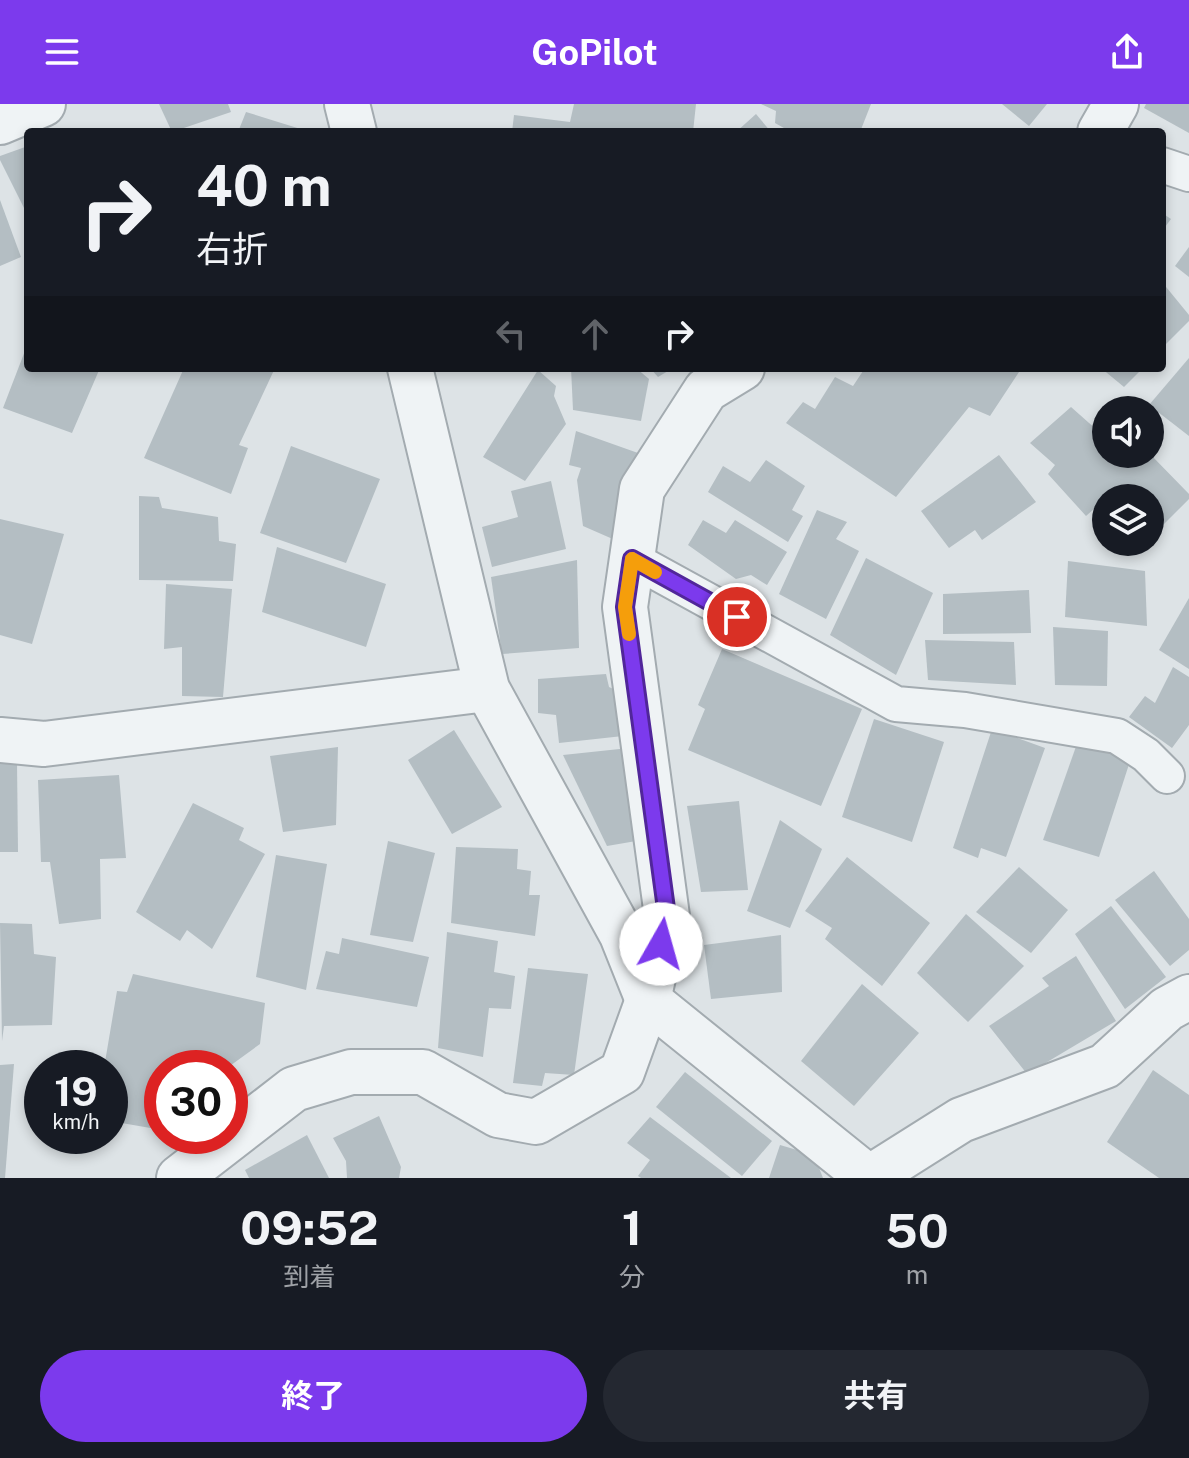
<!DOCTYPE html>
<html lang="ja">
<head>
<meta charset="utf-8">
<style>
	:root { --surface:#171b24; --page:#242831; --text:#f1f3f6; --muted:#9ea1a6; --accent:#7c3aed }
	body { margin:0; font-family:"Public Sans","Noto Sans JP",sans-serif; background:var(--page); color:var(--text); height:100vh; display:flex; flex-direction:column; font-size:30px; white-space:nowrap }
	* { box-sizing:border-box; margin:0 }
	p { font-size:26px; color:var(--muted) }
	.icon { flex:none; width:44px; height:44px; fill:none; stroke:currentColor; stroke-width:2; stroke-linecap:round; stroke-linejoin:round }
	.map { position:relative; height:1074px; overflow:hidden }
	.details { display:flex; flex-direction:column; background:var(--surface); flex:1 }
	.details>* { flex:none }
	.guide { position:absolute; left:24px; top:24px; width:1142px; height:244px; border-radius:8px; box-shadow:0 4px 12px #0003; background:#171b24; color:var(--text); overflow:hidden }
	.tools { position:absolute; left:1092px; top:292px; display:grid; gap:16px }
	.tools a { display:grid; place-items:center; width:72px; height:72px; border-radius:50%; background:var(--surface); box-shadow:0 4px 12px #0003; font-size:40px }
	.speed { position:absolute; left:24px; top:946px; display:flex; gap:16px; font-size:40px; font-weight:700; text-align:center }
	.speed>* { display:grid; place-content:center; width:104px; height:104px; border-radius:50%; background:var(--surface); box-shadow:0 4px 12px #0003; line-height:1 }
	.speed small { font-size:20px; font-weight:400 }
	.speed .limit { border:12px solid #d22; background:#fff; color:#111 }
	.pin { position:absolute; display:grid; place-items:center; width:68px; height:68px; color:#fff; margin:-34px; border:4px solid #fff; border-radius:50%; box-shadow:0 2px 8px #0007 }
	.me { position:absolute; width:88px; margin:-44px; rotate:7deg; stroke-linejoin:round; filter:drop-shadow(0 0 6px #0008) }
	.turn { display:flex; align-items:center; gap:28px; height:168px; padding:0 40px; font-size:36px }
	.turn .icon { width:104px; height:104px; stroke-width:2.5 }
	.turn b { display:block; font-size:56px; line-height:68px }
	.lanes { display:flex; align-items:center; height:76px; padding:0 40px; background:#0003; justify-content:center; gap:40px; direction:ltr }
	.lanes .off { opacity:.35 }
	.eta { display:flex; justify-content:space-evenly; align-items:center; height:136px; text-align:center }
	.eta b { font-size:48px; font-weight:700; line-height:56px }
	.primary-button { display:flex; gap:16px; margin-top:auto; padding:16px 40px }
	.primary-button a { flex:1; height:92px; border-radius:48px; background:var(--accent); color:#fff; font-size:32px; font-weight:700; line-height:92px; text-align:center }
	.primary-button a+a { background:var(--page); color:var(--text) }
	header { display:flex; justify-content:space-between; align-items:center; height:104px; padding:0 40px; background:var(--accent); color:#fff; font-size:36px; font-weight:700 }
	.map>svg:first-child { display:block }
	.building { fill:#b4bec3 }
	.lines { fill:none; stroke-linecap:round; stroke-linejoin:round }
	.service-casing { stroke:#a3abb0; stroke-width:38 }
	.minor-casing { stroke:#a3abb0; stroke-width:48 }
	.tertiary-casing { stroke:#a3abb0; stroke-width:48 }
	.service { stroke:#eff3f5; stroke-width:34 }
	.minor { stroke:#eff3f5; stroke-width:44 }
	.tertiary { stroke:#eff3f5; stroke-width:44 }
	.route-casing { stroke:#51269a; stroke-width:20 }
	.route { stroke:#7c3aed; stroke-width:14 }
	.slow { stroke:#f59e0b; stroke-width:14 }
</style>
</head>
<body>
<header><svg class="icon" aria-label="menu" viewBox="0 0 24 24"><path d="M4 6h16M4 12h16M4 18h16"/></svg>GoPilot<svg class="icon" aria-label="share" viewBox="0 0 24 24"><path d="M12 15V3M7 8l5-5 5 5M5 13v7h14v-7"/></svg></header>
<div class="map">
<svg width="1189" height="1074" viewBox="0 0 1189 1074">
	<rect width="100%" height="100%" fill="#dde3e6"/>
	<g class="building">
		<path d="M159,0h69l3,8 -59,20z"/>
		<path d="M574,0h122l-3,28h-181l2,-17 56,7z"/>
		<path d="M761,0h110l-11,28h-69l-16,-9 1,-12z"/>
		<path d="M1002,0h45l-18,22z"/>
		<path d="M1146,0h43v29l-45,-25z"/>
		<path d="M246,8l61,19v1h-69z"/>
		<path d="M756,10l15,18h-35z"/>
		<path d="M28,42v70l-28,-56v-4z"/>
		<path d="M0,96l21,57 -21,9z"/>
		<path d="M1162,109l9,6 -9,12z"/>
		<path d="M1189,143v30l-14,-11z"/>
		<path d="M1162,178l27,33v6l-27,27z"/>
		<path d="M28,239v25h72l-28,65 -69,-25z"/>
		<path d="M1189,254v78l-40,-31z"/>
		<path d="M184,264h91l-36,77 9,3 -17,46 -87,-36z"/>
		<path d="M571,264h65l13,11 -8,42 -68,-11z"/>
		<path d="M650,264h23l-15,9z"/>
		<path d="M865,264h148l6,4 -29,44 -21,-9 -73,90 -110,-74 17,-21 12,7 20,-32 18,9z"/>
		<path d="M1101,264h42l-19,19z"/>
		<path d="M538,266l18,16 -2,10 12,28 -41,57 -42,-24z"/>
		<path d="M1071,303l35,31v16h44l39,40v5l-29,29 -10,-9v-21h-44v19l-11,-9 -9,8 -38,-42 7,-9 -25,-22z"/>
		<path d="M576,327l62,22 -23,87 -32,-14 -6,-46 4,-12 -12,-3z"/>
		<path d="M291,342l89,33 -34,84 -86,-30z"/>
		<path d="M999,351l37,47 -54,38 -7,-10 -26,18 -28,-37z"/>
		<path d="M766,356l39,26 -13,24 11,6 -15,26 -80,-50 15,-26 27,16z"/>
		<path d="M551,377l15,68 -74,18 -10,-40 36,-10 -7,-26z"/>
		<path d="M139,392l20,1 3,11 56,9 1,24 17,3 -3,37 -94,-1z"/>
		<path d="M817,406l30,12 -11,17 23,12 -33,68 -47,-25z"/>
		<path d="M0,415l64,15 -32,110 -32,-9z"/>
		<path d="M703,416l23,13 9,-13 52,32 -20,33 -16,-10 -15,4 -48,-34z"/>
		<path d="M277,443l109,37 -20,63 -104,-35z"/>
		<path d="M866,454l67,35 -37,82 -66,-40z"/>
		<path d="M577,456l2,88 -77,6 -11,-77z"/>
		<path d="M1068,457l77,10 2,55 -82,-9z"/>
		<path d="M166,480l66,5 -9,108 -41,-1v-49l-18,2z"/>
		<path d="M1029,486l2,43 -88,1v-40z"/>
		<path d="M1189,494v71l-30,-19z"/>
		<path d="M1053,523l55,4 -1,55 -52,-1z"/>
		<path d="M925,536l89,2 2,43 -88,-5z"/>
		<path d="M722,545l140,60 -41,97 -133,-56 17,-41 -7,-4z"/>
		<path d="M1173,563l16,10v48l-17,23 -43,-31 16,-21 10,7z"/>
		<path d="M606,570l3,13 13,6 1,43 -64,7 -3,-28 -18,-2v-34z"/>
		<path d="M874,615l70,23 -32,100 -70,-25z"/>
		<path d="M992,625l53,19 -39,109 -25,-9 -3,10 -25,-10z"/>
		<path d="M454,626l48,77 -50,27 -44,-74z"/>
		<path d="M1079,634l53,17 -33,102 -56,-17z"/>
		<path d="M338,643l-2,78 -53,7 -13,-76z"/>
		<path d="M629,644l13,92 -35,6 -44,-91z"/>
		<path d="M0,656l17,2 1,90h-18z"/>
		<path d="M119,671l7,83 -26,1 1,60 -42,5 -9,-62h-9l-3,-82z"/>
		<path d="M739,697l9,89 -47,2 -14,-86z"/>
		<path d="M193,699l51,25 -5,12 26,14 -53,95 -25,-19 -7,11 -44,-29z"/>
		<path d="M780,716l42,29 -32,79 -43,-17z"/>
		<path d="M388,737l47,12 -22,89 -43,-7z"/>
		<path d="M456,743l62,2 -1,20 14,2 -2,24h11l-5,41 -84,-13z"/>
		<path d="M276,751l51,9 -21,126 -50,-13z"/>
		<path d="M847,753l83,66 -48,63 -57,-47 7,-11 -27,-17z"/>
		<path d="M1019,763l49,43 -37,43 -55,-41z"/>
		<path d="M1154,767l35,48v31l-19,16 -55,-66z"/>
		<path d="M1111,802l55,71 -41,32 -50,-75z"/>
		<path d="M966,810l58,52 -56,56 -51,-49z"/>
		<path d="M0,819l32,1 2,30 22,3 -4,68 -48,1 -2,15z"/>
		<path d="M447,828l51,9 -4,31 21,4 -4,33 -22,-1 -6,49 -45,-9z"/>
		<path d="M781,831l1,57 -71,7 -7,-54z"/>
		<path d="M342,834l87,19 -12,50 -101,-18 10,-38 13,3z"/>
		<path d="M1076,852l40,65 -89,53 -38,-48 60,-40 -7,-8z"/>
		<path d="M528,864l60,6 -14,101 -29,-2 -3,13 -29,-3z"/>
		<path d="M133,870l132,29 -5,41 -33,24h-65v62l-52,-9v-53h-6l13,-77 10,1z"/>
		<path d="M862,880l57,49 -65,73 -53,-45z"/>
		<path d="M14,960l-9,114h-5v-113z"/>
		<path d="M1153,966l36,25v83h-30l-52,-36z"/>
		<path d="M685,968l87,69 -30,35 -86,-69z"/>
		<path d="M379,1012l22,51 -2,11h-52l-1,-17 -13,-23z"/>
		<path d="M650,1013l81,61h-90l-3,-2 12,-16 -23,-17z"/>
		<path d="M307,1031l22,43h-80l-4,-8z"/>
		<path d="M780,1041l34,10 9,23h-54z"/>
	</g>
	<g class="lines">
		<g class="service-casing">
			<g id="service">
				<path d="M1162,61l27,9"/>
				<path d="M632,455l264,145 69,6 152,26 29,19 21,21"/>
			</g>
		</g>
		<g class="minor-casing">
			<g id="minor">
				<path d="M0,18l43,-18"/>
				<path d="M1100,28l16,-28"/>
				<path d="M0,636l44,4 443,-55"/>
				<path d="M648,896l221,178"/>
				<path d="M179,1074l115,-89 57,-17h72l75,43 38,7 86,-50 26,-72 19,-84 -42,-309 17,-118 64,-99 36,-22"/>
				<path d="M869,1074l92,-58 144,-54 62,-57 22,-12"/>
			</g>
		</g>
		<g class="tertiary-casing">
			<g id="tertiary">
				<path d="M347,0l7,28"/>
				<path d="M410,264l77,321 135,246 26,65"/>
			</g>
		</g>
		<use href="#service" class="service"/>
		<use href="#minor" class="minor"/>
		<use href="#tertiary" class="tertiary"/>
	</g>
	<g class="lines">
		<g class="route-casing">
			<path id="route" d="M661,840l6,-28 -42,-309 7,-48 105,58"/>
		</g>
		<use href="#route" class="route"/>
		<path class="slow" d="M629,530l-4,-27 7,-48 23,13"/>
	</g>
</svg>
<div class="tools">
<a><svg class="icon" aria-label="sound" viewBox="0 0 24 24"><path d="M4 9h4l5-4v14l-5-4H4zM17 9q2 3 0 6"/></svg></a>
<a><svg class="icon" aria-label="layers" viewBox="0 0 24 24"><path d="M12 4l9 5-9 5-9-5zM3 14l9 5 9-5"/></svg></a>
</div>
<div class="speed"><div>19<small>km/h</small></div><div class="limit">30</div></div>
<div class="pin" style="left:737px;top:513px;background:#d93025"><svg class="icon" aria-label="arrive" viewBox="0 0 24 24"><path d="M6 21V4h12l-3 4 3 4H6"/></svg></div>
<svg class="me" style="left:661px;top:840px" viewBox="-20 -20 40 40"><circle r="19" fill="#fff"/><path d="M0-13L10 11 0 6-10 11z" fill="#7c3aed"/></svg>
<div class="guide">
<div class="turn"><svg class="icon" aria-label="right" viewBox="0 0 24 24"><path d="M7 20v-9h11M14 6l5 5-5 5"/></svg><div><b>40 m</b>右折</div></div>
<div class="lanes"><svg class="icon off" aria-label="left" viewBox="0 0 24 24"><path d="M17 20v-9H6M10 6l-5 5 5 5"/></svg><svg class="icon off" aria-label="ahead" viewBox="0 0 24 24"><path d="M12 20V5M6 11l6-6 6 6"/></svg><svg class="icon" aria-label="right" viewBox="0 0 24 24"><path d="M7 20v-9h11M14 6l5 5-5 5"/></svg></div>
</div>
</div>
<section class="details">
<div class="eta">
<div><b>09:52</b><p>到着</p></div>
<div><b>1</b><p>分</p></div>
<div><b>50</b><p>m</p></div>
</div>
<div class="primary-button"><a>終了</a><a>共有</a></div>
</section>
</body>
</html>
